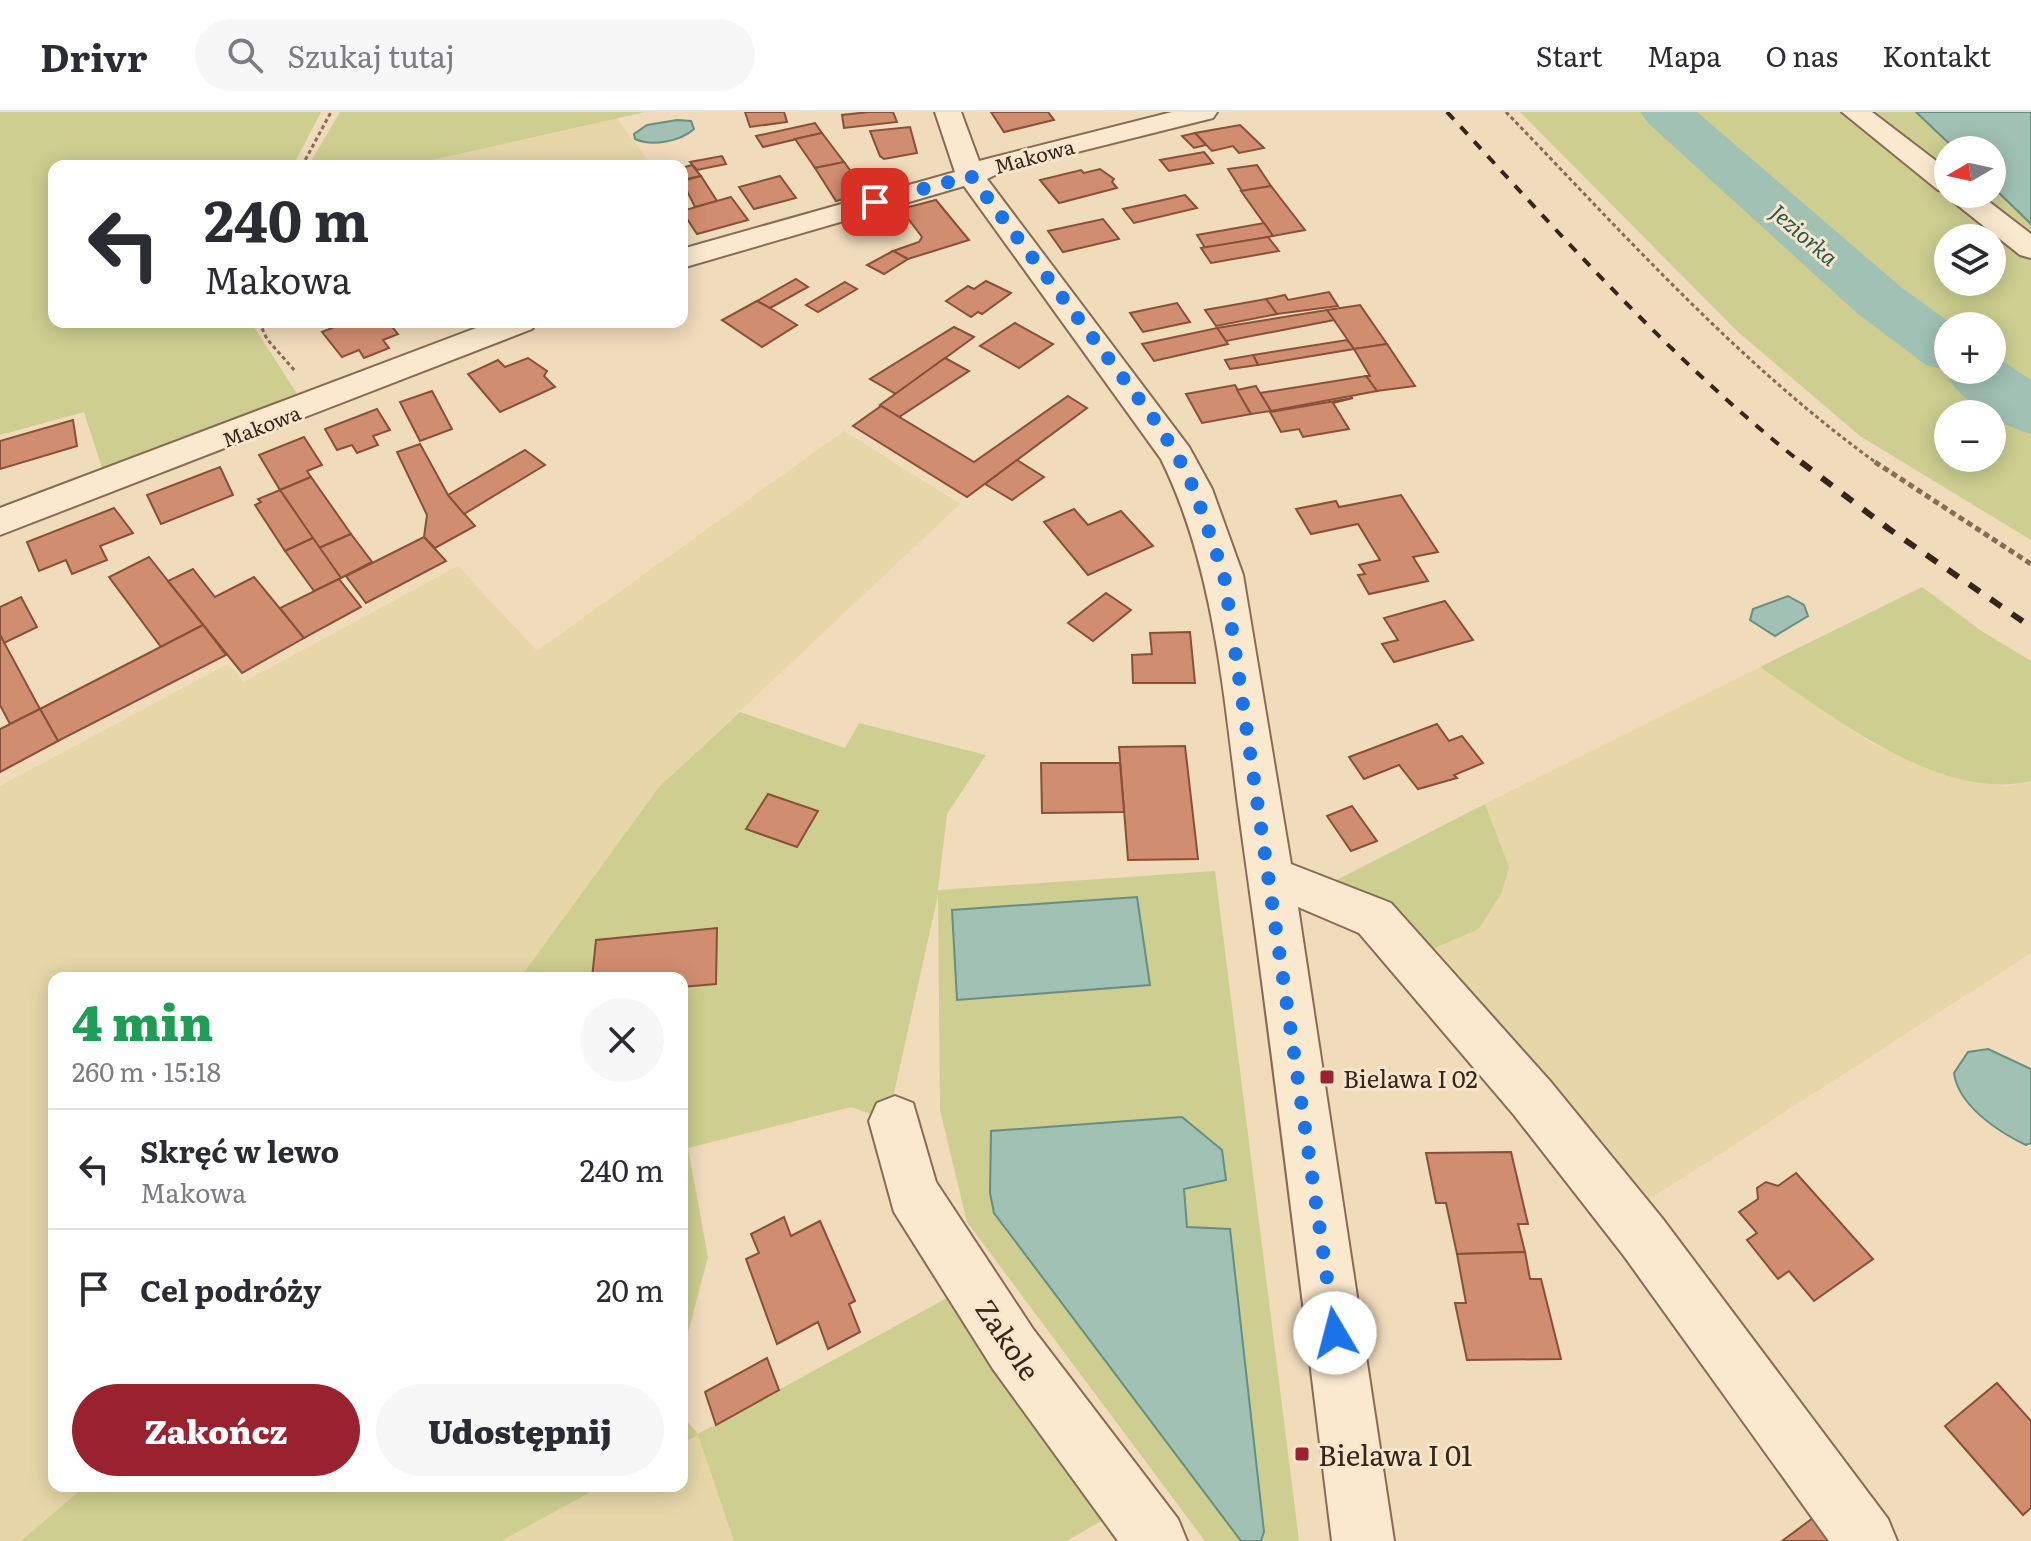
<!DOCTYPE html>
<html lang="pl">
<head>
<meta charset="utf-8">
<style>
	:root { --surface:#fff; --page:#f7f7f7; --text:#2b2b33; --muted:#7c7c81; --line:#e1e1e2; --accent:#9a212e }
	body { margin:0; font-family:Literata,serif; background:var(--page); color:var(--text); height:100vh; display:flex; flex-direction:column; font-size:30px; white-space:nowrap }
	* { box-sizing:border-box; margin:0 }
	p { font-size:26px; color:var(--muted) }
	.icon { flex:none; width:44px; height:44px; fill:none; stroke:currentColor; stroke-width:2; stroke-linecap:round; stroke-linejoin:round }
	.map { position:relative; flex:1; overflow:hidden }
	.panel { position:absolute; left:48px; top:860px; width:640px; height:520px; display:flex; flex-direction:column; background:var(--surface); border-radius:16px; box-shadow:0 4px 20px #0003 }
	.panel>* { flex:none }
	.banner { position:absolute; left:48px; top:48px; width:640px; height:168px; border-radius:16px; box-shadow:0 4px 20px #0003; background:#fff; color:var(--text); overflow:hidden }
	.needle { width:52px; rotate:261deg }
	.buttons { position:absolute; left:1934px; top:24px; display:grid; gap:16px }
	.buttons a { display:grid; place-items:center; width:72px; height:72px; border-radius:50%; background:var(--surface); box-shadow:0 4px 20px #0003; font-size:40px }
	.pin { position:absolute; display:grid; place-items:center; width:68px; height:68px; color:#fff; margin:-34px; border-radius:16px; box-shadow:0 4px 12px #0006 }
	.me { position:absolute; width:88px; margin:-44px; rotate:352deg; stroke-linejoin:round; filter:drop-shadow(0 0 6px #0008) }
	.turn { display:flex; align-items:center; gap:28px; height:168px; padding:0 24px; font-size:36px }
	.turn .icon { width:104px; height:104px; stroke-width:2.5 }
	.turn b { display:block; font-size:56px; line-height:68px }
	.round { display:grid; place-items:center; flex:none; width:84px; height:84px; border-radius:42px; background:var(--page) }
	.overview { display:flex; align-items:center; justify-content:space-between; height:136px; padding:0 24px }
	h1 { font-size:48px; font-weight:800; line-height:60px; color:#1e9e55 }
	.button { display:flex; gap:16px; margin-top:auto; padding:16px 24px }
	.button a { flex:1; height:92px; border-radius:48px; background:var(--accent); color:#fff; font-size:32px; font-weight:800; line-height:92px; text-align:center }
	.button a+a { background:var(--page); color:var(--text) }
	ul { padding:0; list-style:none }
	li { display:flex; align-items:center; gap:24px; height:120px; padding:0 24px; border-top:2px solid var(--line) }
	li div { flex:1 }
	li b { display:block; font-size:30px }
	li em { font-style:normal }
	header { display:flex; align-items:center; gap:48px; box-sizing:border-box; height:112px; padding:0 40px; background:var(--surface); border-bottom:2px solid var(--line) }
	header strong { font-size:38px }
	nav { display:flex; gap:44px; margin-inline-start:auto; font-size:28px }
	.search { width:560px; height:72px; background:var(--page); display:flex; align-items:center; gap:20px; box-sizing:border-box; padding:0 28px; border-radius:44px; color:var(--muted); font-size:30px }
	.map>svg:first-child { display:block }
	.farmland { fill:#e6d6a8 }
	.green { fill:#cdce8f; fill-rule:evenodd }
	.water { fill:#a0c1b4; stroke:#678e80; stroke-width:2 }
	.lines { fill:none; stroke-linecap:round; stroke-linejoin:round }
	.river { fill:#a0c1b4; fill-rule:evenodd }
	.building { fill:#d18d6f; stroke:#885039; stroke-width:2 }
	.minor-casing { stroke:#886b54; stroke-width:4 }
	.path-far1 { stroke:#886b54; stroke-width:3; stroke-dasharray:4 3; stroke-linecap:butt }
	.path { stroke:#886b54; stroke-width:5; stroke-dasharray:6 4; stroke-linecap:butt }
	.minor { fill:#fbe9cf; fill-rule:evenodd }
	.rail-far1 { stroke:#36251a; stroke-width:4; stroke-dasharray:10 10; stroke-linecap:butt }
	.rail { stroke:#36251a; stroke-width:6; stroke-dasharray:13 13; stroke-linecap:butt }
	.route { stroke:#1a73e8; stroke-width:14; stroke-dasharray:0 25.2 }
	.poi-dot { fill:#9a212e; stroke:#f7e6cb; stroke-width:3 }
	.labels { text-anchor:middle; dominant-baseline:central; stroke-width:6; stroke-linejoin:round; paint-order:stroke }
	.far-street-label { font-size:20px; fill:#36251a; stroke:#f7e6cb }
	.far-water-label { font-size:22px; font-style:italic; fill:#28574f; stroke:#f7e6cb }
	.poi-label { font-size:24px; fill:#36251a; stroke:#f7e6cb; text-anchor:start }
	.near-street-label { font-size:28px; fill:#36251a; stroke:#f7e6cb }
	.near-poi-label { font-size:28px; fill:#36251a; stroke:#f7e6cb; text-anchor:start }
</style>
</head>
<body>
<header>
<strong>Drivr</strong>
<div class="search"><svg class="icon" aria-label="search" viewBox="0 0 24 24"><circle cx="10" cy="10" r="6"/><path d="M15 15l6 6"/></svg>Szukaj tutaj</div>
<nav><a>Start</a><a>Mapa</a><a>O nas</a><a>Kontakt</a></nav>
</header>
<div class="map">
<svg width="2031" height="1429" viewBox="0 0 2031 1429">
	<rect width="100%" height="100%" fill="#f0dbbb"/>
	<g class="farmland">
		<path d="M616,5l36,49h-247z"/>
		<path d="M844,319l116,73 -301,283 -139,191h-466v508h31l-64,55h-21v-755l228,-122 16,18 214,-116 79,85z"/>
		<path d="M1760,555l113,77 63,27 69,16 26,-6v172l-398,257 -212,-256 58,-25 30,-62 -24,-63z"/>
		<path d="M698,1322l36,107h-233l101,-55h80v-43z"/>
	</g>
	<g class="green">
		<path d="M0,0h321l-28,54h-239v156h197l50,78 -198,71 -19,-59 -84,23z"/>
		<path d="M340,0h305l-240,54h-97z"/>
		<path d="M1520,0h511v428l-171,-104 -122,-104zM1948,38h44v44h-44zM1948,126h44v44h-44zM1948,214h44v44h-44zM1948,302h44v44h-44z"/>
		<path d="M1922,475l61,45 48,29v120c-90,22 -200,-66 -271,-114z"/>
		<path d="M740,600l105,36 14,-25 127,32 -39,59 -9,76 277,-19 84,670h-94l-238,-319 -27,-112 -2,-215 -50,225 -37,-13 -163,41 20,109 -26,99v-378h-162l139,-191z"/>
		<path d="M1485,692l24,63 -7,25 -23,37 -58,25 -94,-69z"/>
		<path d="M947,1186l159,220 -39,23h-333l-36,-106 -16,8v-28l16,19z"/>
		<path d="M85,1374h517l-101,55h-480z"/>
	</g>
	<g class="water">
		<path d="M1916,0h115v112l-39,-38v-36h-36z"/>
		<path d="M677,8l14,1 3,8c-13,12 -42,18 -59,10l-1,-5 13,-9z"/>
		<path d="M1788,484l16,9 4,11 -33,20 -25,-16 3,-11z"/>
		<path d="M1137,785l13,88 -193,15 -5,-90z"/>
		<path d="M1988,937l43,20v74l-5,2c-28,-13 -68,-40 -72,-72l14,-21z"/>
		<path d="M1182,1005l40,33 4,30 -42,9 3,38 43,2 34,303 -3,9h-20l-247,-328 -4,-20 1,-62z"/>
	</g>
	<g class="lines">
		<path class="river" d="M1640,0h57l205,176 53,38h-7v44h44v-16l39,26v54c-31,-9 -74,-35 -89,-65l-16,-4 -68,-51 -210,-191z"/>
	</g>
	<g class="building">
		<path d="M745,0h39l3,10 -37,5z"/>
		<path d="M869,0h24l4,10 -53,6 -2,-13z"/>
		<path d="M991,0h57l6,8 -50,12z"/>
		<path d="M815,11l7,10 -59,14 -7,-11z"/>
		<path d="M1240,13l24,23 -25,5 -6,-7 -21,5 -17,-18z"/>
		<path d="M910,15l7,26 -33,6 -4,-3 -10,-25z"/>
		<path d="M822,21l22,29 -29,6 -20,-29z"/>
		<path d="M1195,21l11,12 -12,3 -12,-12z"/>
		<path d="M1204,40l9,11 -44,8 -9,-11z"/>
		<path d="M722,44l4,8 -29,6 -7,-8z"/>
		<path d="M844,50l23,31 -31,8 -21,-33z"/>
		<path d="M692,53l9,11 -14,3 -5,-11z"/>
		<path d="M1257,53l14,21 -29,5 -14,-22z"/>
		<path d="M1100,57l14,10 -2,3 5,6 -58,15 -19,-23 41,-10 3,3z"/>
		<path d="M701,64l16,25 -22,6 -13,-26z"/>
		<path d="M780,64l16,22 -42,11 -15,-22z"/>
		<path d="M1271,74l34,44 -32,6 -32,-45z"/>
		<path d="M1185,83l12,13 -63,15 -11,-14z"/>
		<path d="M731,85l17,23 -51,14 -15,-23z"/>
		<path d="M936,88l33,40 -61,19 -15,-8 26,-9 3,-5 -21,-28z"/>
		<path d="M1103,107l16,20 -56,13 -15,-21z"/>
		<path d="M1264,111l9,13 -68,12 -8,-13z"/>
		<path d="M1268,125l11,14 -68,12 -10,-15z"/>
		<path d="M893,139l15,8 -24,15 -17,-9z"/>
		<path d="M796,167l12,8 -38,21 -13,-7z"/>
		<path d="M986,169l25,12 -29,21 -4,-2 -7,5 -25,-16 22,-15 6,3z"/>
		<path d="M845,170l12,7 -39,23 -12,-7z"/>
		<path d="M1329,180l9,14 -61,8 -11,-15 19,-4 3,5z"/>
		<path d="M1266,187l11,15 -61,12 -11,-16z"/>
		<path d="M757,189l13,7 27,17 -35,22 -40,-27z"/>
		<path d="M1177,191l13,19 -47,10 -13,-19z"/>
		<path d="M1360,193l27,39 -33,5 -27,-39z"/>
		<path d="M1327,198l7,10 -108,21 -9,-13z"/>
		<path d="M347,210h41l10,12 -15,6 6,8 -25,10 -5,-8 -17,7 -20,-25z"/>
		<path d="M1015,211l38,21 -34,24 -39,-22z"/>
		<path d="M954,215l20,10 -78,57 -26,-15z"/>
		<path d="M1217,216l11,16 -74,17 -12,-17z"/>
		<path d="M1347,228l7,9 -96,16 -5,-10z"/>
		<path d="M1387,232l28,42 -38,5 -11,-15h4l-16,-27z"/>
		<path d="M1253,243l5,10 -28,4 -5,-9z"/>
		<path d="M528,246l19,13 -3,5 11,11 -55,25 -32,-38 30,-14 7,7z"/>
		<path d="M945,246l24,13 -70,46 -19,-12z"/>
		<path d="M1366,264l11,15 -106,20 -11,-18z"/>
		<path d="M1235,273l16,29 -49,9 -16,-29z"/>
		<path d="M1256,274l4,7 11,18 -20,3 -14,-24z"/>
		<path d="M432,279l20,38 -32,12 -20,-39z"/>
		<path d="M1068,284l19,12 -120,89 -114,-71 28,-20 93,56z"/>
		<path d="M1353,286l-20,5 16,26 -46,8 -4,-8 -18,3 -11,-20z"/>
		<path d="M377,297l13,21 -17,6 5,9 -21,8 -5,-8 -15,5 -12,-21z"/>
		<path d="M73,308l4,26 -77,23v-28z"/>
		<path d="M304,325l18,28 -15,6 4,6 -31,13 -21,-35z"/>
		<path d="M420,332l28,51 27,31 -40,22 -11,-11 3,-22 -30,-63z"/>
		<path d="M525,338l20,15 -81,49 -16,-19z"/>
		<path d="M1017,348l27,17 -32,23 -27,-16z"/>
		<path d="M220,355l13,28 -72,29 -14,-29z"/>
		<path d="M311,365l40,57 -32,14 -39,-58z"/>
		<path d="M280,378l33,48 -28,13 -30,-46 6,-3 -3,-3z"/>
		<path d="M1401,383l37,57 -25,5 15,24 -59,13 -11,-19 7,-1 -6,-9 21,-5 -22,-36 -47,10 -15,-25 40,-8 3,6z"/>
		<path d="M114,396l19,25 -33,13 7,14 -35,14 -6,-14 -27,11 -12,-29z"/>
		<path d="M1074,397l14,16 33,-14 32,35 -65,29 -44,-53z"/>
		<path d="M351,422l21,28 -31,16 -22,-30z"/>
		<path d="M424,425l22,24 -80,42 -20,-27z"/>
		<path d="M313,426l28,40 -27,13 -29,-40z"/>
		<path d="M149,445l54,68 -42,22 -52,-70z"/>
		<path d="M193,457l22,28 39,-20 50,61 -62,35 -74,-92z"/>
		<path d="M339,467l22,28 -57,31 -24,-30z"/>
		<path d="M1106,481l25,17 -38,31 -25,-18z"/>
		<path d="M21,485l16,30 -33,16 -4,-8v-28z"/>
		<path d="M1445,489l28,39 -79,22 -12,-18 16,-4 -14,-22z"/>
		<path d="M203,513l23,30 -168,86 -18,-32z"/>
		<path d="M1190,520l5,51h-62l-1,-28 20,-1 -2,-21z"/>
		<path d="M0,523l40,74 -30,15 -10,-19z"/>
		<path d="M40,597l18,32 -58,31v-43z"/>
		<path d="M1437,612l12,17 13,-5 21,27 -29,12 3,3 -39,11 -19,-24 -35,14 -15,-22z"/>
		<path d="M1185,634l13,113 -70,1 -9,-113z"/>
		<path d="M1041,651h79l4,49 -82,1z"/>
		<path d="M768,682l50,17 -21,36 -51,-18z"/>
		<path d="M1352,694l25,35 -26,10 -24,-35z"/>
		<path d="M717,816l-1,56 -34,3v-9h-90l4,-38z"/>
		<path d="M1511,1040l17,72h-10l7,28 -68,2 -11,-51h-10l-10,-50z"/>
		<path d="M1796,1061l77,86 -59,42 -25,-30 -11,8 -31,-39 10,-7 -18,-21 19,-13 -1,-11 9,-6 12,4z"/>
		<path d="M784,1105l7,19 29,-15 35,80 -6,3 11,28 -32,17 -10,-27 -41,22 -31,-85 13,-6 -8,-19z"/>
		<path d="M1525,1140l5,27h11l20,80 -94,1 -12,-57h11l-9,-49z"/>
		<path d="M767,1246l12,32 -63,35 -11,-33z"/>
		<path d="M1997,1271l34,38v87l-8,7 -78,-89z"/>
		<path d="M1813,1406l17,23h-48z"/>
	</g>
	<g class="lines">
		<g class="minor-casing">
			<g id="minor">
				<path d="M935,0h26l18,49 193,-49h45l-4,6 -208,52 -18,9 202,268 23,42 31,86 48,289 100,39 159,178 112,137 226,301 9,22h-68l-205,-285 -110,-141 -155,-182 -61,-26 96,634h-62c-29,-235 -57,-472 -90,-706 -18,-127 -24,-260 -81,-376l-197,-273 -282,82v-19l273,-77z"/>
				<path d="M1842,0h30l76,58v24h31l52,40v24l-11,-3 -69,-55 -4,-6 1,-2 -10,-2z"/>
				<path d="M492,210h45l-5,7 -532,206v-27z"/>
				<path d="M895,984l18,7 23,79 97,147 145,190 9,22h-69l-125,-172 -99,-157 -25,-91 8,-18z"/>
			</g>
		</g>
		<g class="path-far1">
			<path d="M1506,0c118,122 233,252 372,352"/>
			<path d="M302,54l29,-54"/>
			<path d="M259,210l8,17 28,32"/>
		</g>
		<path class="path" d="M1875,350l156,102"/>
		<use href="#minor" class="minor"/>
		<path class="rail-far1" d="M1447,0c114,123 224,248 356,352"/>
		<path class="rail" d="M1801,350l88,67 142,98"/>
	</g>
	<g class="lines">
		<path class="route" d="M875,90l96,-26 183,243 23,36 17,34 30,86 111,758"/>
	</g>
	<g class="poi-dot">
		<rect x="1319" y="957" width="16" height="16" rx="4"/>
		<rect x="1294" y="1334" width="16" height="16" rx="4"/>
	</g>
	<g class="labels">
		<g class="far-street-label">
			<text transform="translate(1034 43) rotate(-15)">Makowa</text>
			<text transform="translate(261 313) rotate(-21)">Makowa</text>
		</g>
		<g class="far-water-label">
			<text transform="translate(1805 122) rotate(41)">Jeziorka</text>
		</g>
		<g class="poi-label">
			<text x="1343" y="965">Bielawa I 02</text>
		</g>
		<g class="near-street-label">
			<text transform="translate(1009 1227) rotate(56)">Zakole</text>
		</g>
		<g class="near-poi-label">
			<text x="1318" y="1342">Bielawa I 01</text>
		</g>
	</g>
</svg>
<div class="buttons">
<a><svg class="needle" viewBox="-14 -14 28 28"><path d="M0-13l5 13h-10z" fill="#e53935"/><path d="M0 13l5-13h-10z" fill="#7c7c81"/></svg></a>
<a><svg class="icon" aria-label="layers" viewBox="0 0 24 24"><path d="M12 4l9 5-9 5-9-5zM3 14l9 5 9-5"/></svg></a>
<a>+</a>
<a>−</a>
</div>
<div class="pin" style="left:875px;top:90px;background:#d93025"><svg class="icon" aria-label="arrive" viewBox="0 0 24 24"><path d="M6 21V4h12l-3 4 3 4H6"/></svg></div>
<svg class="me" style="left:1335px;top:1221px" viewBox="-20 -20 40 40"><circle r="19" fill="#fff"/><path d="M0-13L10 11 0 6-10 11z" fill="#1a73e8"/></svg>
<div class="banner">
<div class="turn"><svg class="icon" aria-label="left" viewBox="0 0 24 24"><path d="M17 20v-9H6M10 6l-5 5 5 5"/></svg><div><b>240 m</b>Makowa</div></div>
</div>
<section class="panel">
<div class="overview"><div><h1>4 min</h1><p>260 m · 15:18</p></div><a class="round"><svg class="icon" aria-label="close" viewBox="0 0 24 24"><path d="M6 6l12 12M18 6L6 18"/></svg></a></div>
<ul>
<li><svg class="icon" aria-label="left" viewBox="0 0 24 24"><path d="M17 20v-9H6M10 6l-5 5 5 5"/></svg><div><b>Skręć w lewo</b><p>Makowa</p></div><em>240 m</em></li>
<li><svg class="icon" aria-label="arrive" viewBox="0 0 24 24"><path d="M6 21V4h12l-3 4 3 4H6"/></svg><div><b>Cel podróży</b></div><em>20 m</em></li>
</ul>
<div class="button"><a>Zakończ</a><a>Udostępnij</a></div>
</section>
</div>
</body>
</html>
